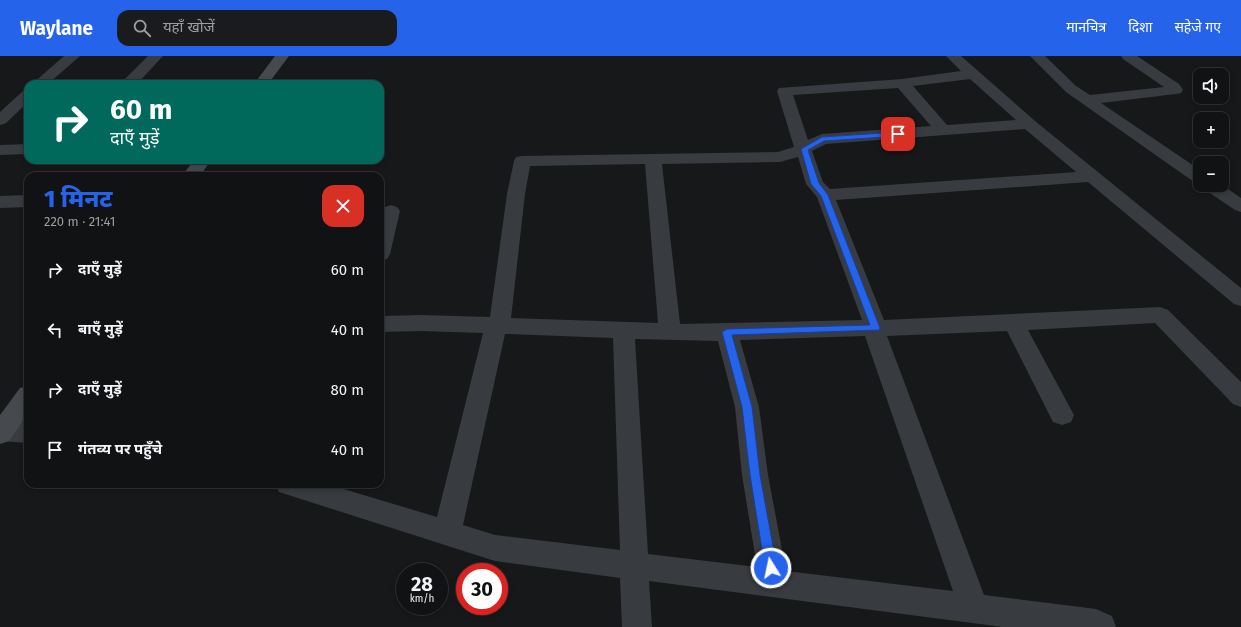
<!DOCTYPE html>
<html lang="hi">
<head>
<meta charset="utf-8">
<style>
	:root { --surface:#111214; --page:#1a1b1d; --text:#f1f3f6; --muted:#9c9ea0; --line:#303234; --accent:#2563eb }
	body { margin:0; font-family:"Fira Sans","Noto Sans Devanagari",sans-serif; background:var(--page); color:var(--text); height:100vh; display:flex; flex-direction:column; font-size:15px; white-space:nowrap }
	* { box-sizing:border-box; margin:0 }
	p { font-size:13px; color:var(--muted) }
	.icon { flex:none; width:22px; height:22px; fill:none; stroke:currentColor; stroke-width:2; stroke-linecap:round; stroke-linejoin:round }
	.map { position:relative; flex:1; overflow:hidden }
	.panel { position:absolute; left:24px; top:116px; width:360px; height:316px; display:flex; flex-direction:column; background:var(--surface); border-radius:12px; box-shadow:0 2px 6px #0003,0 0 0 1px var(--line) }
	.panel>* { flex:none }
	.top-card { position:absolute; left:24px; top:24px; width:360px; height:84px; border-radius:12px; box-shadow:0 2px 6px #0003,0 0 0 1px var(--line); background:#00695c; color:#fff; overflow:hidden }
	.fabs { position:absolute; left:1193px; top:12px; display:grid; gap:8px }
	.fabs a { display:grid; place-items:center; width:36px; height:36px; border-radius:8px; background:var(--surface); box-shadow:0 2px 6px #0003,0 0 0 1px var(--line); font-size:20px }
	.speed { position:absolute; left:396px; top:507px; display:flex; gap:8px; font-size:20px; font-weight:700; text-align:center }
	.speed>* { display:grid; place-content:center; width:52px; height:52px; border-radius:50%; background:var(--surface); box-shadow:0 2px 6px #0003,0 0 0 1px var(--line); line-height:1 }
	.speed small { font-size:10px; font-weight:400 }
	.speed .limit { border:6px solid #d22; background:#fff; color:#111 }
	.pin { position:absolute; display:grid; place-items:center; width:34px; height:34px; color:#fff; margin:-17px; border-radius:8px; box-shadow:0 2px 6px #0006 }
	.me { position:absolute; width:44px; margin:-22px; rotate:350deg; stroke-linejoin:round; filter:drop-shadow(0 0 3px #0008) }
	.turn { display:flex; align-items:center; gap:14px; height:84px; padding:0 20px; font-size:18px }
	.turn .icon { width:52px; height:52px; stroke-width:2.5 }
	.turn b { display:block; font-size:28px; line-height:34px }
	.round { display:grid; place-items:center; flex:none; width:42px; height:42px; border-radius:12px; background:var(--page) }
	.overview { display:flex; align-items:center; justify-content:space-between; height:68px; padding:0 20px }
	h1 { font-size:24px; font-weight:800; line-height:30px; color:var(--accent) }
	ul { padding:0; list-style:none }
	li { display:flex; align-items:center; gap:12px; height:60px; padding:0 20px }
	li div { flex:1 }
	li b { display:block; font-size:15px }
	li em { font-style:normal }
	header { display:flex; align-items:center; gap:24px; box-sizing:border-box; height:56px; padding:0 20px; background:var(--accent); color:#fff }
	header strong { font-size:19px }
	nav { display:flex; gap:22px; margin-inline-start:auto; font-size:14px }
	.search { width:280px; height:36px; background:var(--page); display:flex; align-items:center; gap:10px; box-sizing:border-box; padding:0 14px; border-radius:12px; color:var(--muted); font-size:15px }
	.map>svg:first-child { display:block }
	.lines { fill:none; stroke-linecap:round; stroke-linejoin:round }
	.street { fill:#383b3f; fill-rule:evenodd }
	.secondary { fill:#464a4f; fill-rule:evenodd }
	.route { fill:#2563eb; stroke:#184099 }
</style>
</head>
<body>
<header>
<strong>Waylane</strong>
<div class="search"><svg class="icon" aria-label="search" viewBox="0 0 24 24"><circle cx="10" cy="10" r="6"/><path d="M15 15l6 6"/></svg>यहाँ खोजें</div>
<nav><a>मानचित्र</a><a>दिशा</a><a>सहेजे गए</a></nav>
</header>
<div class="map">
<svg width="1241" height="571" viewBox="0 0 1241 571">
	<rect width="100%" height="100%" fill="#17181a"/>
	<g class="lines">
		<g class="street">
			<path d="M64,0h16l-32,28h-16z"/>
			<path d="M148,0h15l-26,28h-14l2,-5z"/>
			<path d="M946,0h15l74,65 206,167v18l-7,-2 -146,-122 -252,18 48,120 276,-13 8,3 73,72v25l-8,-3 -78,-81 -127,7 46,85 -3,7 -9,3 -9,-3 -46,-91 -120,5 97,259 112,14 16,7 4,11h-113l-354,-46 3,46h-30l-2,-49 -125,-17 -216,-69 -4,-8h52l110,33 46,-184 -61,-2 -42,1v-16l42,-1 68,2 17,-123 7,-33 2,-4 6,-1 256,-4 16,-5 -17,-56 2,-3 123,-9 59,-8zM970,23l46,41 -69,5 -34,-39zM898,32l33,38 -109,8 -14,6 -15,-45zM1025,73l51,43 -246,17 -7,-7 -11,-31 14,-7zM798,101l8,27 11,13 45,123 -182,4 -18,-160 118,-2zM645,108l13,159 -147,-5 14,-124 5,-28zM505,278l108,4 7,212 -125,-15 -32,-10zM865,280l88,255 -167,-20 -18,-96 -9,-68 -19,-67zM635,283l83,2 17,66 7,68 15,92 -109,-13z"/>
			<path d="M1030,0h15l31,30 14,9 74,-8 -41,-28 -2,-3h16l42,28 4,6 -2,3 -5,1 -75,9 99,67v13l-6,-1 -128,-90z"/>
			<path d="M28,34v12l-22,21 -6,2v-13l23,-21z"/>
			<path d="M28,88v10l-28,1v-10z"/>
			<path d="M1201,129h21l19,13v14l-6,-2 -31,-21z"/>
			<path d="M28,139v12l-28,1v-12z"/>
			<path d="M391,149l6,2 3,4 -10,43 -3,5 -7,2v-43l5,-11z"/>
			<path d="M0,365l28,2v20l-28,-2z"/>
		</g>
		<g class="secondary">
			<path d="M275,0h14l-21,28h-14z"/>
			<path d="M194,104h17l-11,16h-18z"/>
			<path d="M28,330v28l-19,27 -9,3v-29l20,-27z"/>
		</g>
	</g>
	<path class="route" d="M898,76l3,2 -1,2 -76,5 -16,9 11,33 9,12 52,133 -1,2 -147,5 20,72 8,68 17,93 -2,4 -4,1 -4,-1 -2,-4 -15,-93 -8,-68 -20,-75 5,-3 143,-4 -49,-129 -10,-12 -10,-35 21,-12z"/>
</svg>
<div class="fabs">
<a><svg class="icon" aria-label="sound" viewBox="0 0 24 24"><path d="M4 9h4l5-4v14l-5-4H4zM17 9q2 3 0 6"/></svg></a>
<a>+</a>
<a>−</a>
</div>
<div class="speed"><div>28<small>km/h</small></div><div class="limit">30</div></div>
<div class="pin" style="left:898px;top:78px;background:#d93025"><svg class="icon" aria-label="arrive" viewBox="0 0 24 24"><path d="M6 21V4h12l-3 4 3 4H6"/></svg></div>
<svg class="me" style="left:771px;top:512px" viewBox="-20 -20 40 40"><circle r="17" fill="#2563eb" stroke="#fff" stroke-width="3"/><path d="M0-11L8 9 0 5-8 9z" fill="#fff"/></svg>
<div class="top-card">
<div class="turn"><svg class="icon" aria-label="right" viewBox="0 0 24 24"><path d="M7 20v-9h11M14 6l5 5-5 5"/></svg><div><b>60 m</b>दाएँ मुड़ें</div></div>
</div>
<section class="panel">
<div class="overview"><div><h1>1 मिनट</h1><p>220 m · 21:41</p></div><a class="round" style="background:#d93025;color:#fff"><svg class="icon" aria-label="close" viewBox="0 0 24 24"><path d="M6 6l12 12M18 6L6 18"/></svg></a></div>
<ul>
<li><svg class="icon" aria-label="right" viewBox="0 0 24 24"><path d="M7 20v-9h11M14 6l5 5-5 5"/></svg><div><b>दाएँ मुड़ें</b></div><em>60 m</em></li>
<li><svg class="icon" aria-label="left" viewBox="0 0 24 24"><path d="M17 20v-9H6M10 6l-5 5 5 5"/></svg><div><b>बाएँ मुड़ें</b></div><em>40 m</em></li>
<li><svg class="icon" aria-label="right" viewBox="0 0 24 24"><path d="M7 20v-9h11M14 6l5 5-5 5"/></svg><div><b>दाएँ मुड़ें</b></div><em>80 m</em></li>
<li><svg class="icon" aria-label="arrive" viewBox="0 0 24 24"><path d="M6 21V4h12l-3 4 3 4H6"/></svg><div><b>गंतव्य पर पहुँचे</b></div><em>40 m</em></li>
</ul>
</section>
</div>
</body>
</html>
